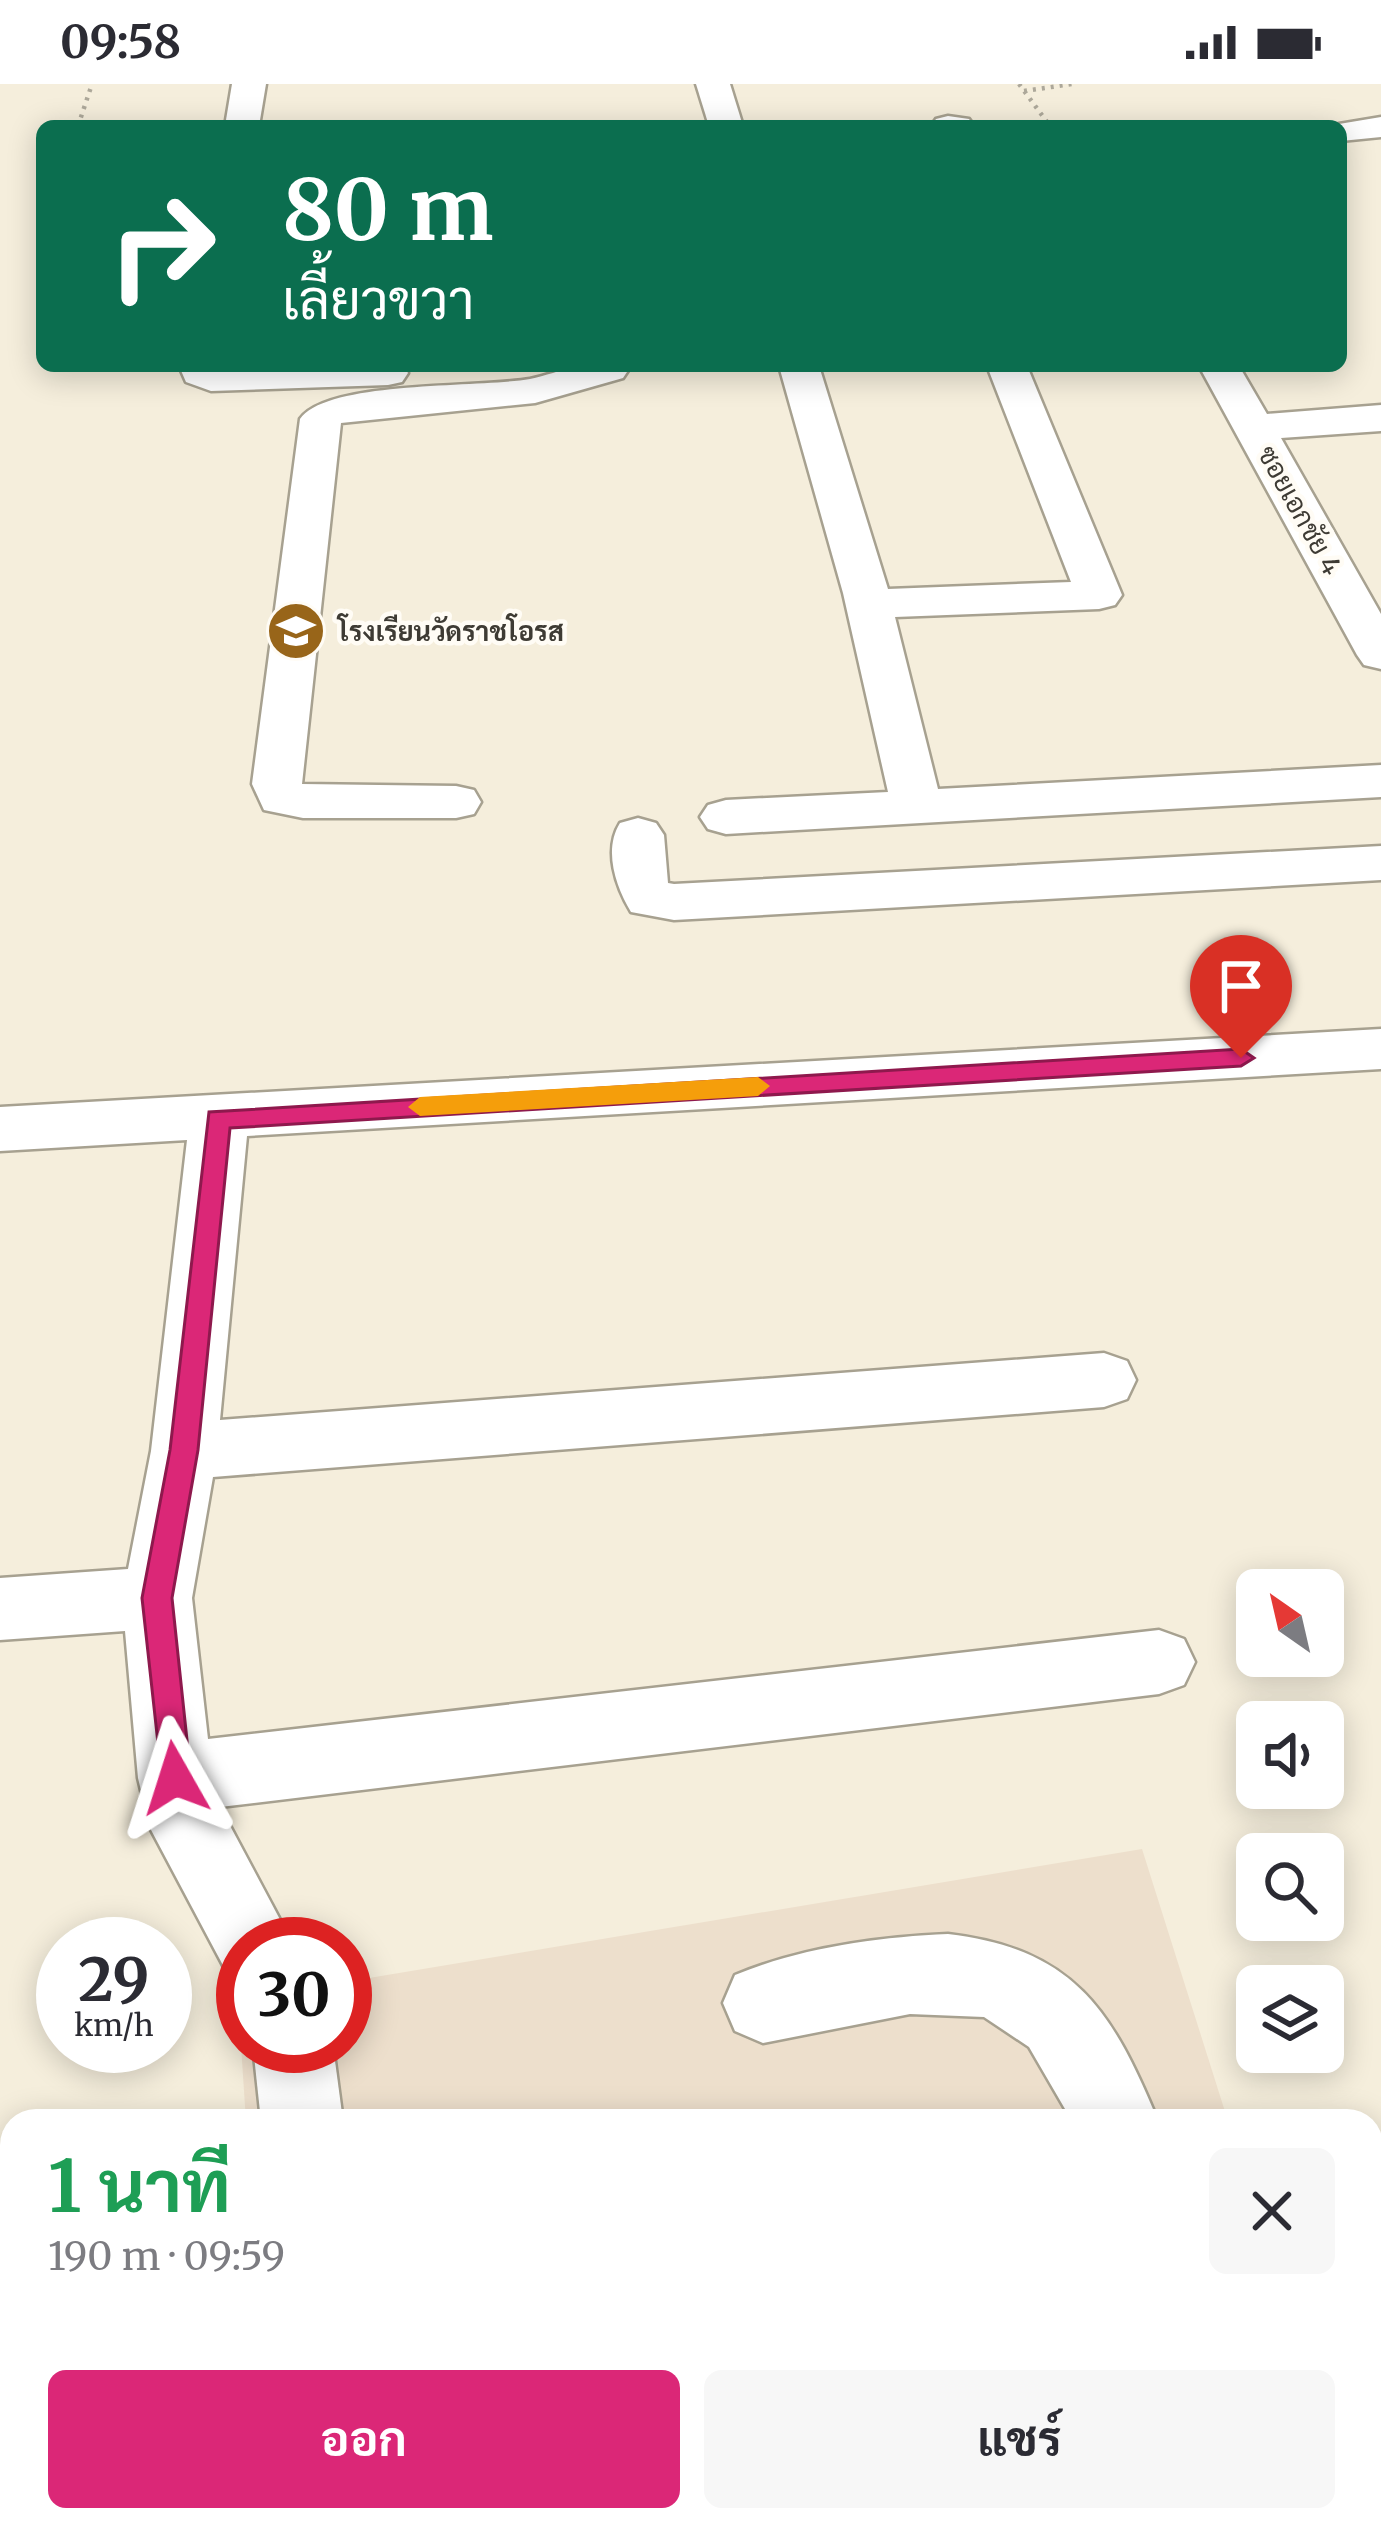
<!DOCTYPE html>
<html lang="th">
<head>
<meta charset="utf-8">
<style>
	:root { --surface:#fff; --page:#f7f7f7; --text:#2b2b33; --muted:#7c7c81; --accent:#db2777 }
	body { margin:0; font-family:Merriweather,Sarabun,serif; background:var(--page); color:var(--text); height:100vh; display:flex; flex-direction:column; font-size:45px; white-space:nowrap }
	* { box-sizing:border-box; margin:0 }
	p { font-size:39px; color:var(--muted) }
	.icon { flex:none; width:66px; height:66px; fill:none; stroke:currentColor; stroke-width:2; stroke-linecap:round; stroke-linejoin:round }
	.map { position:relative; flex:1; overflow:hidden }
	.drawer { position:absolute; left:0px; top:2025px; width:1383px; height:423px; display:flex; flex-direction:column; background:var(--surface); border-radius:36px 36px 0 0; box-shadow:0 6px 30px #0003 }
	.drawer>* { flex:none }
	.hud { position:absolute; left:36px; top:36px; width:1311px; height:252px; border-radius:18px; box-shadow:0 6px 30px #0003; background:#0b6e4f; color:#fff; overflow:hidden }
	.needle { width:78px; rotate:326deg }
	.buttons { position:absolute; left:1236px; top:1485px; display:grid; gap:24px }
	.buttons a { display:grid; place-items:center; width:108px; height:108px; border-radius:18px; background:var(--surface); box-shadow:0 6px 30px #0003; font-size:60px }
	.speed { position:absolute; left:36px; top:1833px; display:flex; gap:24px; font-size:60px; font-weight:700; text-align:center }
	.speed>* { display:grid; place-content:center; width:156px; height:156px; border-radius:50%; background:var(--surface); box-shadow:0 6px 30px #0003; line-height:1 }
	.speed small { font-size:30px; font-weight:400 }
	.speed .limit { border:18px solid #d22; background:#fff; color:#111 }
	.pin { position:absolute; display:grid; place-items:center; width:102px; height:102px; color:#fff; margin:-123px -51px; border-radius:50% 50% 50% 0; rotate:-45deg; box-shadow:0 0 12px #0007 }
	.pin .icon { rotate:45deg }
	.me { position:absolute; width:132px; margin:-66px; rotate:354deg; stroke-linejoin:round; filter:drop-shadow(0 0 9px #0008) }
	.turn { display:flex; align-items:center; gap:42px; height:252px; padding:0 48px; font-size:54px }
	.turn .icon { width:156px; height:156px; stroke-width:2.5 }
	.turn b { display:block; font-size:84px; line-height:102px }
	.round { display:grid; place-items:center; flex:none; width:126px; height:126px; border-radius:18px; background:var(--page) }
	.summary { display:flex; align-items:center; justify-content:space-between; height:204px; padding:0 48px }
	h1 { font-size:72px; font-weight:700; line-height:90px; color:#1e9e55 }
	.button { display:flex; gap:24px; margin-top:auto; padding:24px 48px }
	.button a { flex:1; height:138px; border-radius:18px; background:var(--accent); color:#fff; font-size:48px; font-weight:700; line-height:138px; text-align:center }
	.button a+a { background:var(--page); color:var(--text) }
	.status { display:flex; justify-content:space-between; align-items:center; height:84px; padding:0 60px; background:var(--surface); direction:ltr }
	.status svg { height:33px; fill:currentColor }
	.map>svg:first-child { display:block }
	.commercial { fill:#eddfcc }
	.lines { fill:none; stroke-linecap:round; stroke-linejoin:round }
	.minor-casing { stroke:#a7a190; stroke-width:5 }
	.major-casing { stroke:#97675d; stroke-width:4 }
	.path { stroke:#ada89a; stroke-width:4.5; stroke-dasharray:3 6; stroke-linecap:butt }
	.minor { fill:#fff; fill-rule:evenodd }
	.major { fill:#ddb2ab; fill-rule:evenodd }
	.route { fill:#db2777; stroke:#8e194d; stroke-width:3 }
	.slow { fill:#f59e0b }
	.labels { text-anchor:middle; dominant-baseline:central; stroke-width:9; stroke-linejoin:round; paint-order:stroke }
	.far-street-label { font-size:27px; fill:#3e3b34; stroke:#fffcf5 }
	.far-poi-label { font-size:27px; font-weight:bold; fill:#3e3b34; stroke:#fffcf5; text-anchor:start }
</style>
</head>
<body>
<div class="status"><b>09:58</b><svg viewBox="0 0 49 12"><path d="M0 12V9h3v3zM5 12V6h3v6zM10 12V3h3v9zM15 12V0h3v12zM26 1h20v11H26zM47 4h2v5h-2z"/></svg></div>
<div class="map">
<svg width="1381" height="2447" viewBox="0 0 1381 2447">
	<rect width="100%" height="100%" fill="#f5eedc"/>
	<g class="commercial">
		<path d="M1142,1765l86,272h-982l-8,-121h5v46h102v-64z"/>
		<path d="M1381,2207v240h-1132l4,-11h1118v-226z"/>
	</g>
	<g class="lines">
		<g class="minor-casing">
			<g id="minor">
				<path d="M232,0h34l-7,42h-34z"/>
				<path d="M696,0h34l13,42h-34z"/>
				<path d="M948,32l21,3 5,7h-43l5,-7z"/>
				<path d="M1381,33v20l-40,4v-15h-14z"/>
				<path d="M179,282h225l4,7 -6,9 -14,3 -177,6 -25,-9z"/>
				<path d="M576,282l53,3 -6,9 -88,25 -194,20 -39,361 154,2 18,4 7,12 -7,12 -18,4h-153l-39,-8 -12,-26 48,-365c27,-39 180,-31 230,-40 15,-3 31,-9 46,-13z"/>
				<path d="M779,282h40l69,223 183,-7 -84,-216h40l95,229 -7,10 -16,4 -204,8 43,172 443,-24v32l-655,37 -18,-5 -8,-12 8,-12 18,-5 162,-8 -45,-199z"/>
				<path d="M1199,282h40l28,48 114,-9v26l-100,7 100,176v55l-17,-4 -7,-10z"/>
				<path d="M638,734l18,5 8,12 4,48 6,1 707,-38v34l-707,40 -43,-8c-15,-25 -28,-62 -11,-89z"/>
				<path d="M1381,945v40l-1134,67 -27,284 884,-67 23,8 9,19 -9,19 -23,8 -891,70 -21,121 16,141 951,-109 25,9 11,23 -11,23 -25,9 -939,113 73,137h-50v34l-17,-7 -76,-143 -12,-50 -13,-147 -125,9v-62l128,-9 23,-118 36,-311 -187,11v-44z"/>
				<path d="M948,1850c126,15 164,76 210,187h-86l-43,-74 -45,-30 -74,-3 -147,29 -28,-12 -12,-28 12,-28c65,-27 142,-38 213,-41z"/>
				<path d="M253,1962h80l10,75h-82z"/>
				<path d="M298,2436h92l1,11h-92z"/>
			</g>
		</g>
		<g class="major-casing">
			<g id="major">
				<path d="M1381,2238v92l-10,2v-92z"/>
				<path d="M400,2436h118l-4,11h-118z"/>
			</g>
		</g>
		<g class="path">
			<path d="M1019,0l31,42"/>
			<path d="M1024,7l48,-7"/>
			<path d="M78,42l14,-42"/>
		</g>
		<use href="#minor" class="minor"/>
		<use href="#major" class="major"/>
	</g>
	<path class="route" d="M1241,965l13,9 -13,8 -1011,62 -32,322 -26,148 19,180 -5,11 -11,4 -12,-4 -21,-191 28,-148 39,-338z"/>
	<path class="slow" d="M758,993l12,9 -12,10 -338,20 -12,-9 12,-10z"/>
	<defs>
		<g id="school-disc" transform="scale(3)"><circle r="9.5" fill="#986519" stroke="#fffcf5"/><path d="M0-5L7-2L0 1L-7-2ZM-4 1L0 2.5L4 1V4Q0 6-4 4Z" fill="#fff"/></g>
	</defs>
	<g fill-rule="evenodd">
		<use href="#school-disc" x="296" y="547"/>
	</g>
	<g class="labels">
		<g class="far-street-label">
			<text transform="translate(1300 426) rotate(61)">ซอยเอกชัย 4</text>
		</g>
		<g class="far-poi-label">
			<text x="338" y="547">โรงเรียนวัดราชโอรส</text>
		</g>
	</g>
</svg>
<div class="buttons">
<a><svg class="needle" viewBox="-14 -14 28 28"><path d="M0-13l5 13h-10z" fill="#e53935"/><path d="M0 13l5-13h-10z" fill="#7c7c81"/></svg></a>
<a><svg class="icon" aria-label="sound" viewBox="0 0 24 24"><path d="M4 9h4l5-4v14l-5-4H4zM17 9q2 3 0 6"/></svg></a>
<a><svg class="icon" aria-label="search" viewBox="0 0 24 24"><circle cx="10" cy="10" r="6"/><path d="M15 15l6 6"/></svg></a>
<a><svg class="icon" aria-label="layers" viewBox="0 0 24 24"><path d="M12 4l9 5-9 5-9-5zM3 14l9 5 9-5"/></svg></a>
</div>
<div class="speed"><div>29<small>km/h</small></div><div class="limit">30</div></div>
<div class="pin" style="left:1241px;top:974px;background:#d93025"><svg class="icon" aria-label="arrive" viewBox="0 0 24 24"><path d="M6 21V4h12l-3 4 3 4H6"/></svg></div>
<svg class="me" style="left:175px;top:1694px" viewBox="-20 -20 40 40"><path d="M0-17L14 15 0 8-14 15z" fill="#db2777" stroke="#fff" stroke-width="4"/></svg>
<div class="hud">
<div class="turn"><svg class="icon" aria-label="right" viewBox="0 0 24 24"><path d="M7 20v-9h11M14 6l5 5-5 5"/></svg><div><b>80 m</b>เลี้ยวขวา</div></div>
</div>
<section class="drawer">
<div class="summary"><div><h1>1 นาที</h1><p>190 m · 09:59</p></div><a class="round"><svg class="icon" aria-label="close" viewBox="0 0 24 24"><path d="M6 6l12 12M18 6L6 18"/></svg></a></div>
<div class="button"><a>ออก</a><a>แชร์</a></div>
</section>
</div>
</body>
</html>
